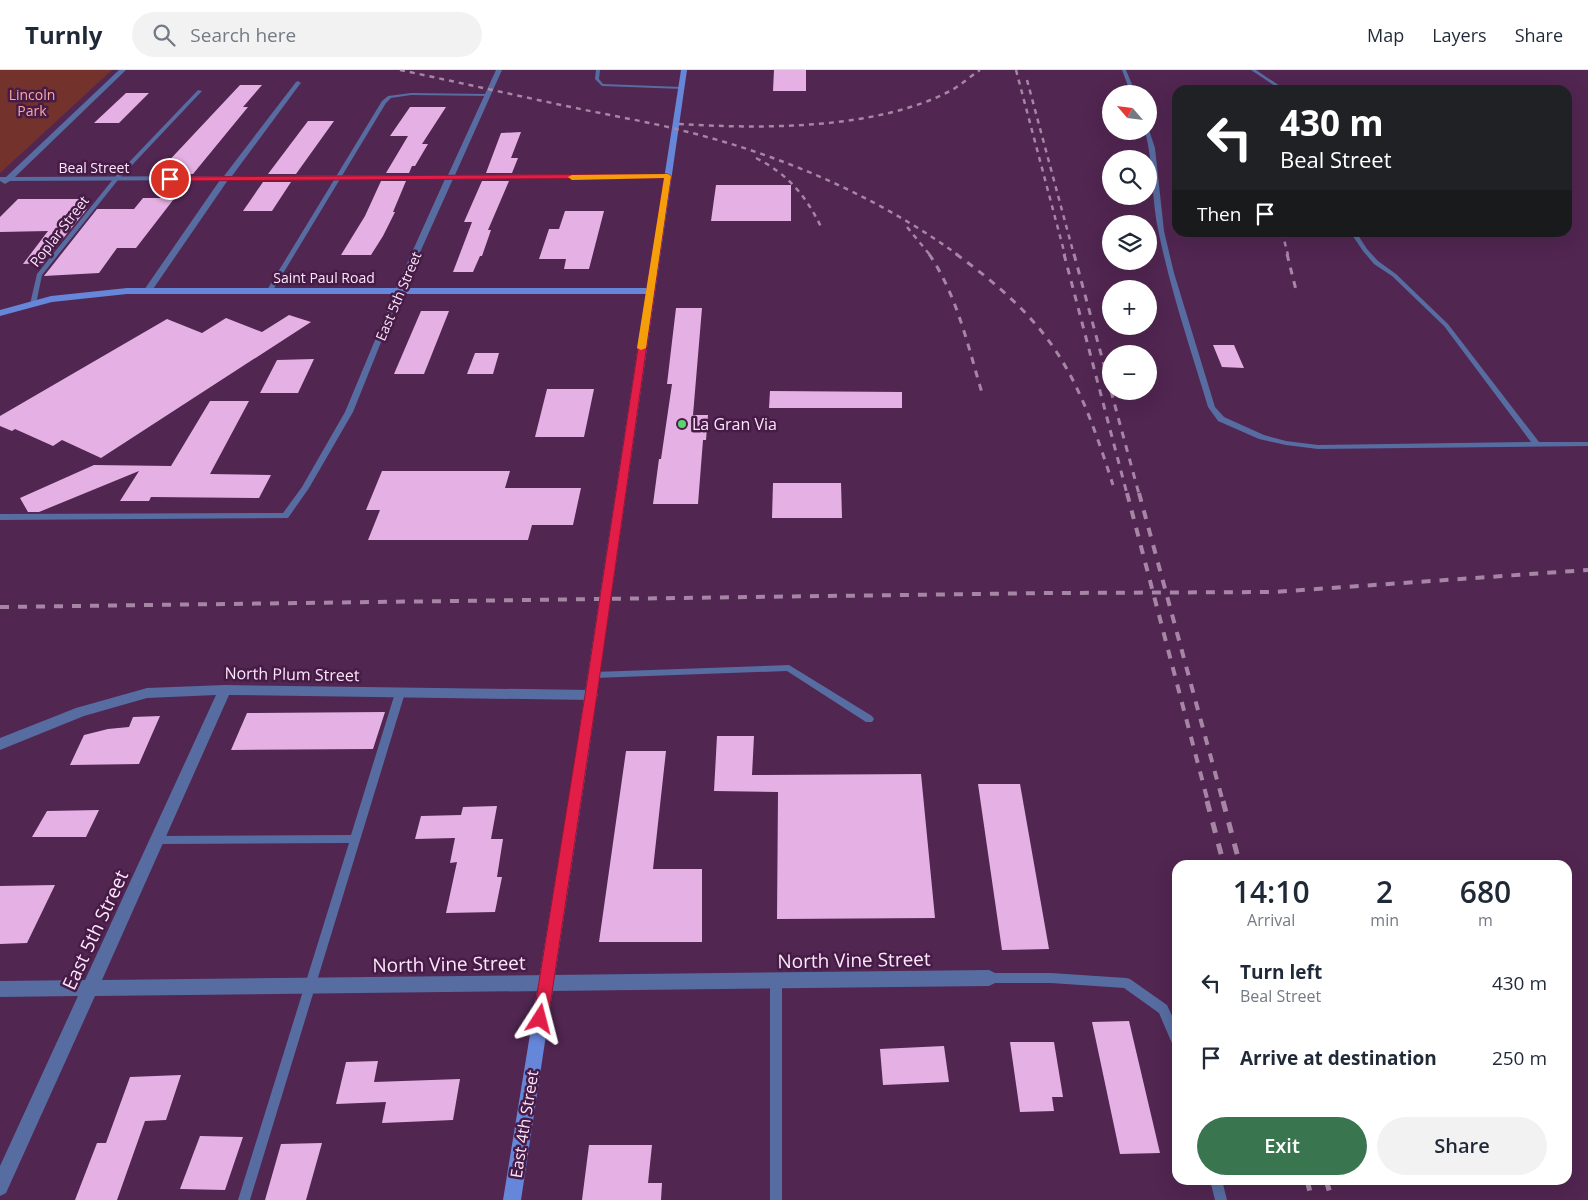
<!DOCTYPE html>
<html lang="en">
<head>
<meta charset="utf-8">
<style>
	:root { --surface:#fff; --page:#f2f2f3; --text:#1f2937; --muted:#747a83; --line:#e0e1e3; --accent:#397650 }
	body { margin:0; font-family:"Open Sans",sans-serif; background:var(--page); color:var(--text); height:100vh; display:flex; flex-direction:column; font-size:19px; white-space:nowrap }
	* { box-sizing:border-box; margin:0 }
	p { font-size:16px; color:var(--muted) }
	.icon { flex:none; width:28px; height:28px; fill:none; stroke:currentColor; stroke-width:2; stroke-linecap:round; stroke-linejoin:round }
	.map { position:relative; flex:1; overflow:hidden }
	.drawer { position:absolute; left:1172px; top:790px; width:400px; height:325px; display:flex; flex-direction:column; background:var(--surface); border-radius:15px; box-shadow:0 5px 20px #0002 }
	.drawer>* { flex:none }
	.guide { position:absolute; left:1172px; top:15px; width:400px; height:152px; border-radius:15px; box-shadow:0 5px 20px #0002; background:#202124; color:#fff; overflow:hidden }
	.needle { width:32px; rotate:298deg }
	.tools { position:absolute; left:1102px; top:15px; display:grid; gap:10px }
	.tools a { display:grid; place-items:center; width:55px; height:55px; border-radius:50%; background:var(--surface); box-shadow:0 5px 20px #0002; font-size:25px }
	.pin { position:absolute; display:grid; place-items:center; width:42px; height:42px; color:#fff; margin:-21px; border:2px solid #fff; border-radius:50%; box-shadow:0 1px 5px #0007 }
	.me { position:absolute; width:55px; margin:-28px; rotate:9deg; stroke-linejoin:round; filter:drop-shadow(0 0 4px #0008) }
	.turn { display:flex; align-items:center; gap:18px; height:105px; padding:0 25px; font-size:22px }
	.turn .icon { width:65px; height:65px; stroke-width:2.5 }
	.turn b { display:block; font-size:35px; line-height:42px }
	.then { display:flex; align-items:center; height:48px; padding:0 25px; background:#0003; gap:10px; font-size:19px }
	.eta { display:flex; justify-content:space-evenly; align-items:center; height:85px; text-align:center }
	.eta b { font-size:30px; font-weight:600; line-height:35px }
	.action { display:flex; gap:10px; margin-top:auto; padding:10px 25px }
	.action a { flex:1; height:58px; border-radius:30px; background:var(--accent); color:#fff; font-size:20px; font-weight:600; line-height:58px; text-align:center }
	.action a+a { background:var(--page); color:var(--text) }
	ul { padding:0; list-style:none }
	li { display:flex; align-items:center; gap:15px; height:75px; padding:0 25px }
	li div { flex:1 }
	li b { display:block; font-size:19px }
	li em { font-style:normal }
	header { display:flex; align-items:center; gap:30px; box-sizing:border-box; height:70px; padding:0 25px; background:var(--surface); border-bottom:1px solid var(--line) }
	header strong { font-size:24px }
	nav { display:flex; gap:28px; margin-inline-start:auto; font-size:18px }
	.search { width:350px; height:45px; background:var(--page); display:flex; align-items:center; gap:12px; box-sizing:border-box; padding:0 18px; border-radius:28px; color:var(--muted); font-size:19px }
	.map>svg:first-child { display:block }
	.green { fill:#74322c }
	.building { fill:#e5b1e4 }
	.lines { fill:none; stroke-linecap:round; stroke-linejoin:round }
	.service { fill:#576ca1; fill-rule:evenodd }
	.minor { fill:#576ca1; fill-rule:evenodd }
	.secondary { fill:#6686da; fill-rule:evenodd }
	.rail-far3 { stroke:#a685a5; stroke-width:2.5; stroke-dasharray:5 5; stroke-linecap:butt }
	.rail-far2 { stroke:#a685a5; stroke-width:3; stroke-dasharray:7 7; stroke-linecap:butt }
	.rail-far1 { stroke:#a685a5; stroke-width:4; stroke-dasharray:9 9; stroke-linecap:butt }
	.rail { stroke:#a685a5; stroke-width:5; stroke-dasharray:11 11; stroke-linecap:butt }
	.route { fill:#e11d48; stroke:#92132f }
	.slow { fill:#f59e0b }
	.poi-dot { fill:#59d56f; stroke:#461c46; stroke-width:2 }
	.labels { text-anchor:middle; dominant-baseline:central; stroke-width:5; stroke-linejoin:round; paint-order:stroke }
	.far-park-label { font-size:14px; fill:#f9a79d; stroke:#461c46 }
	.far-street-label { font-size:14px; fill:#fde7fc; stroke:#461c46 }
	.poi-label { font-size:16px; fill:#fde7fc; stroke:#461c46; text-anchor:start }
	.street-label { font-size:16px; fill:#fde7fc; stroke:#461c46 }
	.near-street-label { font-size:19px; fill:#fde7fc; stroke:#461c46 }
</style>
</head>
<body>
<header>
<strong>Turnly</strong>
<div class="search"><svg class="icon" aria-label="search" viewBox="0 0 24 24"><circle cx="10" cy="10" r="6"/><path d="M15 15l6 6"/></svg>Search here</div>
<nav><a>Map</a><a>Layers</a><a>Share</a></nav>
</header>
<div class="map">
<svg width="1588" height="1130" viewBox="0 0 1588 1130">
	<rect width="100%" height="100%" fill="#512651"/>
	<path class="green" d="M0,0h112l-112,103z"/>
	<g class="building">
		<path d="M774,0h32v21h-33z"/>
		<path d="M240,15h22l-19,22h5l-55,67h-30l6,-7h-6z"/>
		<path d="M126,23h23l-30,30h-25z"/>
		<path d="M410,37h36l-24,37h6l-13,22h-3l-3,7h-23l22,-37h-18z"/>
		<path d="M308,51h26l-38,53h-28z"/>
		<path d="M521,62l-10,26h7l-6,15h-26l15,-40z"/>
		<path d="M381,111h25l-13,31h2l-12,24 -12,19h-30l24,-39z"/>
		<path d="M482,111h27l-21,49h3l-9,26h-2l-7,16h-20l19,-50h-8z"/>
		<path d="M161,112h26l-51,66h-19l-18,25 -55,3 53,-67h37l9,-11h18z"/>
		<path d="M263,112h28l-19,29h-29z"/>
		<path d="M716,115h75v36h-80z"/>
		<path d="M18,129h67l-9,10h11l-44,54 -20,1 25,-33 -48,1v-15z"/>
		<path d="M565,141h39l-15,58h-25l2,-10h-27l10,-30h10z"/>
		<path d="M676,238h26l-9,107h15l-2,25h-3l-5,64h-45l6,-45h2l11,-75h-5z"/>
		<path d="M421,241h28l-25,63h-30z"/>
		<path d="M289,245l22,7 -210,136 -39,-18 -9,6 -38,-17 -3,2 -12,-5v-10l167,-97 35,14 24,-15 36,14z"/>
		<path d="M1213,275h21l10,23 -22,-1z"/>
		<path d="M475,283h24l-6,21h-26z"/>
		<path d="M314,289l-16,34h-38l17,-33z"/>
		<path d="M547,319h47l-10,48h-49z"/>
		<path d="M770,321l132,1v16h-133z"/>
		<path d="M210,331h39l-39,73 61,1 -12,23 -108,-1 -2,4h-29l19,-30 -100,41h-11l-8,-14 74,-33 77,1z"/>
		<path d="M382,401h128l-5,17h76l-8,37h-41l-4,15h-160l12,-30h-14z"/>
		<path d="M773,413h68l1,35h-70z"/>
		<path d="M385,642l-12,37 -142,1 16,-37z"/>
		<path d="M160,646l-21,48 -69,1 14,-30 24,-6 21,-2 4,-10z"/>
		<path d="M717,666h37l-2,39 169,-1 14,144 -158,1 1,-127 -64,-1z"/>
		<path d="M626,681h40l-13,118h49v73h-103z"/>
		<path d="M978,714h42l29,165 -47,1z"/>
		<path d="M497,736l-6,33h12l-6,38h5l-7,35 -49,1 11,-51 -7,1 5,-25 -40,1 6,-23 40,-1 2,-8z"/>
		<path d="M99,740l-13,27h-54l15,-26z"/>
		<path d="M55,815l-28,58 -27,1v-58z"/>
		<path d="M1129,951l31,132 -40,1 -28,-132z"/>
		<path d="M1010,972h44l9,55h-11l2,14 -34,1z"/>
		<path d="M944,976l5,36 -66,3 -3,-36z"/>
		<path d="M378,991l-4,21 86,-3 -7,41 -71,3 4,-21 -50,2 10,-42z"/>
		<path d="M181,1005l-15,45 -21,1 -28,79h-42l22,-57h9l24,-66z"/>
		<path d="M200,1066l43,1 -18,53 -45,-1z"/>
		<path d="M322,1073l-16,57h-41l16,-56z"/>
		<path d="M589,1075h63l-4,38h14l-1,17h-79z"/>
	</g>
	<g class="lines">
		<g class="service">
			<path d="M596,0h4l-1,9 4,5 79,3 2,1 -2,1 -80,-3 -7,-7z"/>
			<path d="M1122,0h4l10,24h-5z"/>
			<path d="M1251,0h5l30,20h-5z"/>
			<path d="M198,20l4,1 -84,89 -76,95 -6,29 -5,1 -1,-1 7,-30 77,-96z"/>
			<path d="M411,23l77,1 2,1 -2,1 -77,-1 -20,3 -5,5 -113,187 -5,1 -1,-1 115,-189 6,-5z"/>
			<path d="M1149,60l6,18 9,83 10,42 41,134 9,10 40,18 22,6 32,4 213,-3 -87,-116 -52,-50 -18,-12 -11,-13 -13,-19h6l11,17 11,12 18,13 52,50 91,118h49v4l-270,3 -32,-4 -27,-6 -41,-18 -10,-14c-17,-57 -37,-115 -49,-173 -8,-34 -5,-69 -14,-103h4z"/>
			<path d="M399,218l3,2 -49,122 -44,76 -21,30 -288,2v-6l283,-1 19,-26 43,-75 51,-122z"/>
			<path d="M789,595l83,51 2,3 -2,3h-6l-79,-51 -193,7 -3,-1 -2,-2 2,-2 3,-1z"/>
			<path d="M400,619l3,1 2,3 -155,507h-12l111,-357 -190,1 -4,-1 -1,-3 1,-3 4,-1 192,-1 44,-142 2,-3z"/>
			<path d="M989,903h62l75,5 4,1 37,26 11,24v21l-4,-2 -15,-35 -35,-25 -73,-5h-62l-4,-1 -2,-4 2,-4z"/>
			<path d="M776,906l4,1 2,4v219h-12v-219l2,-4z"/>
			<path d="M1210,1110h12l5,20h-12z"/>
		</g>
		<g class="minor">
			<path d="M119,0h7l-111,107 209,-1 72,-94 2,-1 3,2 -1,1 -68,92 216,-1 48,-105h6l-47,105 213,-1 4,2 -4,2 -215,1 -50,111 -4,3 -4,-3 50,-111 -217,1 -77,112 -3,1 -4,-3 76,-110 -210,1 -5,3 -5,-3v-4h6z"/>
			<path d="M225,615l366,5 5,1 2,4 -2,4 -5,1 -362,-5 -127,285 887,-10 6,3 2,5 -2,5 -6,3 -894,10 -89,197 -6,3v-30l78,-170 -78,1v-16l85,-1 131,-285 -69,3 -63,18 -84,34v-12l76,-30 71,-20z"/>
		</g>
		<path class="secondary" d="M681,0h6l-99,688 -67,442h-18l72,-442 71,-464h-519l-75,8 -52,14v-6l51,-14 76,-8h520z"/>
		<g class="rail-far3">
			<path d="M400,0c62,13 123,27 185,40 34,7 69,13 103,22 96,24 190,65 270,123"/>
			<path d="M1016,0l49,185"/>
			<path d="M1027,10l47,175"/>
			<path d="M679,54c83,5 198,6 273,-34 10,-6 19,-14 28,-20"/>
			<path d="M756,88c32,16 51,39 66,71"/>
			<path d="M907,157l23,28"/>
			<path d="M1282,162l6,23"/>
		</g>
		<g class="rail-far2">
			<path d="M929,184c28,41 39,92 53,139"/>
			<path d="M956,184c40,29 79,62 105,105 24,39 38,83 52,126"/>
			<path d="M1064,184l63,240"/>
			<path d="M1074,184l37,137"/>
			<path d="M1287,184l10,40"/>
			<path d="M1111,321l28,103"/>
		</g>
		<g class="rail-far1">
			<path d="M1127,423l81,309"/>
			<path d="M1139,423l84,309"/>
			<path d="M0,537l1053,-14 221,-1 314,-22"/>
		</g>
		<g class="rail">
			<path d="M1207,731l17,64"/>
			<path d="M1223,731l17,64"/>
			<path d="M1307,1110l5,20"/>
			<path d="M1326,1110l6,20"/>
		</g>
	</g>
	<path class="route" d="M668,104l3,2 -74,519 -49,324 -2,5 -6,2 -5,-2 -2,-5 52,-324 79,-517 -494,3 -3,-2 3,-2z"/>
	<path class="slow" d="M668,104l3,2 -25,172 -5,2 -4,-2 27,-170 -92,2 -4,-3 4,-2z"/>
	<circle class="poi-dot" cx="682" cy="354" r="5"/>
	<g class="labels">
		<g class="far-park-label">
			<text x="32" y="24">Lincoln<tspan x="32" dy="16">Park</tspan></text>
		</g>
		<g class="far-street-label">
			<text x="94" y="97">Beal Street</text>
			<text transform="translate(59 161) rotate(-52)">Poplar Street</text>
			<text x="324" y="207">Saint Paul Road</text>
			<text transform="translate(398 226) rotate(-67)">East 5th Street</text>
		</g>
		<g class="poi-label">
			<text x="692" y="354">La Gran Via</text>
		</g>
		<g class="street-label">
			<text transform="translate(292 604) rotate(1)">North Plum Street</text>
			<text transform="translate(524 1054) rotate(-81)">East 4th Street</text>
		</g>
		<g class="near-street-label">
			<text transform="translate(95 860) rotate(-65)">East 5th Street</text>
			<text transform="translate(854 890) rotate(-1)">North Vine Street</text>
			<text transform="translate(449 894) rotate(-1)">North Vine Street</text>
		</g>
	</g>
</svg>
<div class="tools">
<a><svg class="needle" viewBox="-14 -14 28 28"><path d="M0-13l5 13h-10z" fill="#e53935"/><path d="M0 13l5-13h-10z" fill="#747a83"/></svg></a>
<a><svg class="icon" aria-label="search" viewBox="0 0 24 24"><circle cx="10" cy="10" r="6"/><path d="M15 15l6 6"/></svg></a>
<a><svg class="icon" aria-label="layers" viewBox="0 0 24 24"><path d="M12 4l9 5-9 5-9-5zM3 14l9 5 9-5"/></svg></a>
<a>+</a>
<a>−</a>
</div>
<div class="pin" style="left:170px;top:109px;background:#d93025"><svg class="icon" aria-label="arrive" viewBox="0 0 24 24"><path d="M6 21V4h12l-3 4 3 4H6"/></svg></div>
<svg class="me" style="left:540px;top:949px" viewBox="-20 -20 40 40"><path d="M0-17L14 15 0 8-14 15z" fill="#e11d48" stroke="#fff" stroke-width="4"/></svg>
<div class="guide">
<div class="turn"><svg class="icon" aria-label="left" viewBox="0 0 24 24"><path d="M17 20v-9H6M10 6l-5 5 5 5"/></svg><div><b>430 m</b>Beal Street</div></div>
<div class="then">Then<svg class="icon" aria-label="arrive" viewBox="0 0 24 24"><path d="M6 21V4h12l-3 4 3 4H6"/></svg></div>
</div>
<section class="drawer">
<div class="eta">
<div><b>14:10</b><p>Arrival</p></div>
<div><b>2</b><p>min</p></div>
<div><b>680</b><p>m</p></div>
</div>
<ul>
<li><svg class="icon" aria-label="left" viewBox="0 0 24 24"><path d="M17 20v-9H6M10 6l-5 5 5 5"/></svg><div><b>Turn left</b><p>Beal Street</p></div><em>430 m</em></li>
<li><svg class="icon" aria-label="arrive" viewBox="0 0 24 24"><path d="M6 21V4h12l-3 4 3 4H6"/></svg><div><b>Arrive at destination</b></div><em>250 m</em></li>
</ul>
<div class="action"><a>Exit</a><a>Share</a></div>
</section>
</div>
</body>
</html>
